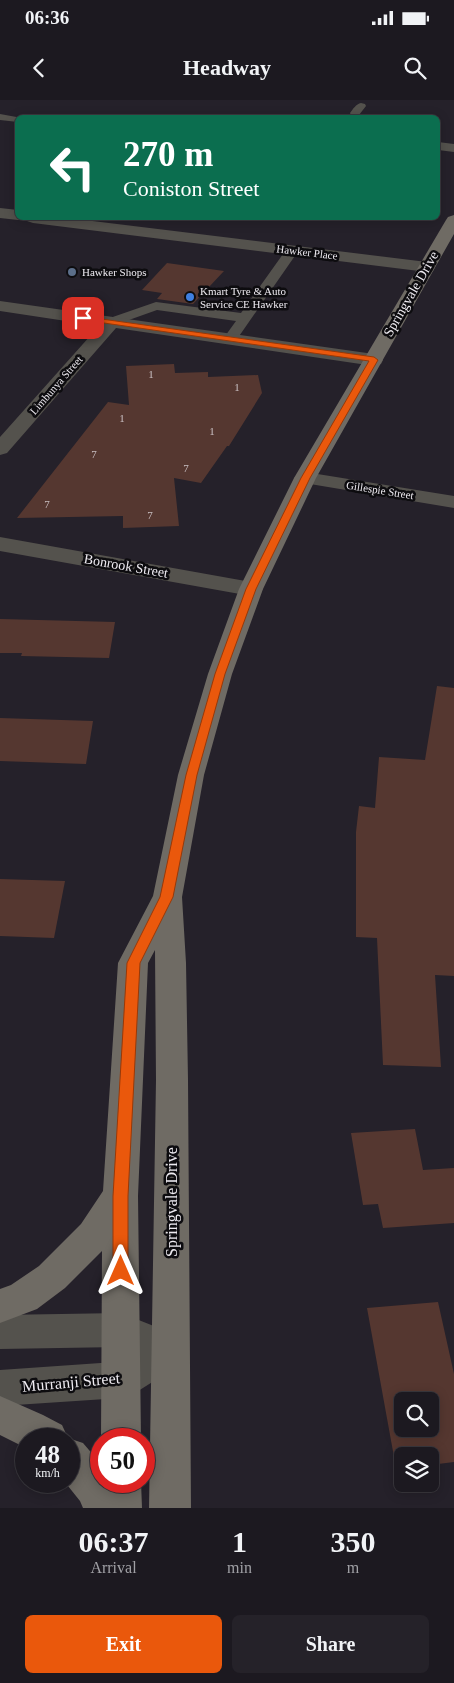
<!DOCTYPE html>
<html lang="en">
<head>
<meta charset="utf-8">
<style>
	:root { --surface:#1c1920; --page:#252229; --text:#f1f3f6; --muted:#a0a0a5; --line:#3a383e; --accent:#ea580c }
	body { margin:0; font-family:"Times New Roman",serif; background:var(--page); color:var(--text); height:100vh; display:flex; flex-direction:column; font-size:19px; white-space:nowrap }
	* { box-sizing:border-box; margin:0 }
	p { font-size:16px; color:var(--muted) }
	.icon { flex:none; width:28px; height:28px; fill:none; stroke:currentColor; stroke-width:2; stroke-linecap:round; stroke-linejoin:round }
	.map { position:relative; height:1408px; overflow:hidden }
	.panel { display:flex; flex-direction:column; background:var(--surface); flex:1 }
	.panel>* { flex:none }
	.guide { position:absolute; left:15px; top:15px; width:425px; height:105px; border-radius:8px; box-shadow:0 2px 12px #0003,0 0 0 1px var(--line); background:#0b6e4f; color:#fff; overflow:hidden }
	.fabs { position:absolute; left:394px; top:1292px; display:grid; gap:10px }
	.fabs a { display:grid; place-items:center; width:45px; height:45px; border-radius:8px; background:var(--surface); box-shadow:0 2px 12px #0003,0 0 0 1px var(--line); font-size:25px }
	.speed { position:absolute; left:15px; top:1328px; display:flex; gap:10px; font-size:25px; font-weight:700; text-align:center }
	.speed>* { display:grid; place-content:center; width:65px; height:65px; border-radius:50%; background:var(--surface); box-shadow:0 2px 12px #0003,0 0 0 1px var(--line); line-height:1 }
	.speed small { font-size:12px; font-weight:400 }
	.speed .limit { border:8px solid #d22; background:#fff; color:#111 }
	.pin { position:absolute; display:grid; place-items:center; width:42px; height:42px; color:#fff; margin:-21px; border-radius:10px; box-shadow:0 2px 8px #0006 }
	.me { position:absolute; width:55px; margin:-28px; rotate:0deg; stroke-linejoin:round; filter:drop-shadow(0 0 4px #0008) }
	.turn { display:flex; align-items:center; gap:18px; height:105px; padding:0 25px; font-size:22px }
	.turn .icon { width:65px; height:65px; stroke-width:2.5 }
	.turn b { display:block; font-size:35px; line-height:42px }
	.eta { display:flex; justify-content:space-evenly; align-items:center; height:85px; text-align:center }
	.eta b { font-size:30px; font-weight:600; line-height:35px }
	.cta { display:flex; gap:10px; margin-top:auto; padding:10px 25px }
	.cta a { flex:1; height:58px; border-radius:8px; background:var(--accent); color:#fff; font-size:20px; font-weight:600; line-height:58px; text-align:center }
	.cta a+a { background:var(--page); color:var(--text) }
	.status { display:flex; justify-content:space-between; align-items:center; height:35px; padding:0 25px; background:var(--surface); direction:ltr }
	.status svg { height:14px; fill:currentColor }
	header { display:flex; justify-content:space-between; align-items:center; height:65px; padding:0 25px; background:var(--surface); font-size:22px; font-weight:600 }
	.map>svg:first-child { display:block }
	.building { fill:#553730; fill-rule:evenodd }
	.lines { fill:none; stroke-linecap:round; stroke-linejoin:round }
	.service { fill:#54524d; fill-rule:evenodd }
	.minor { fill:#54524d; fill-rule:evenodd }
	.tertiary { fill:#54524d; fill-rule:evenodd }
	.secondary { fill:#6f6b64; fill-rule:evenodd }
	.route { fill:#ea580c; stroke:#983908 }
	.service-dot { fill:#5c6f8a; stroke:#0d0c0f; stroke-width:2 }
	.shop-dot { fill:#3f7fe0; stroke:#0d0c0f; stroke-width:2 }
	.labels { text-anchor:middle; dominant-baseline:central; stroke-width:5; stroke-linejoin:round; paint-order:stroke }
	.far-street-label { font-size:11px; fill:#eeebf1; stroke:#0d0c0f }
	.far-poi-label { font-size:11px; fill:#eeebf1; stroke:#0d0c0f; text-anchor:start }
	.number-label { font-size:11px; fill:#c8bec1 }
	.street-label { font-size:14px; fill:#eeebf1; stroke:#0d0c0f }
	.near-street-label { font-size:16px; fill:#eeebf1; stroke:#0d0c0f }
</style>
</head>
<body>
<div class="status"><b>06:36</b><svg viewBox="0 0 49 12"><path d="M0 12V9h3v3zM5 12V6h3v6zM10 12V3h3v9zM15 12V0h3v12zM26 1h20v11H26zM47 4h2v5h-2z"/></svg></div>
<header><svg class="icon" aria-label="back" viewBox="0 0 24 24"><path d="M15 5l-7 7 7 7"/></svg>Headway<svg class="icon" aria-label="search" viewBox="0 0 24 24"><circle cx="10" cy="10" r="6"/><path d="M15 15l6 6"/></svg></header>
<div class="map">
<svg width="454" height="1408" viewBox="0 0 454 1408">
	<rect width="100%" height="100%" fill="#25212a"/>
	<g class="building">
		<path d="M167,163l57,8 -31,33 -36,-5 5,-6 -20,-3z"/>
		<path d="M174,264l1,9 33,-1v5l50,-2 4,18 -33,53h-2l-26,37 -27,-5 5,48 -56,2v-12l-106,2 91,-116 21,3 -3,-39z"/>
		<path d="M0,519l115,3 -6,36 -88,-2 1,-3h-22z"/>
		<path d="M437,586l17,2v288l-19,-1 6,92 -58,-2 -6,-127 -21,-1v-105l3,-26 16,2 4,-51 46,3z"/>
		<path d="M0,618l93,3 -7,43 -86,-3z"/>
		<path d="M0,779l65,2 -11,57 -54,-2z"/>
		<path d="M415,1029l8,41 31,-2v55l-71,5 -5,-24 -15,1 -12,-72z"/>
		<path d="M438,1202l16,72v88l-24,3v-9h-28v11l-6,1 -29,-160zM402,1301h28v28h-28z"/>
	</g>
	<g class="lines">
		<g class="service">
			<path d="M361,3l4,1 1,2 -7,9h-8l-1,-2c3,-4 6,-9 11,-10z"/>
			<path d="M0,14l22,4h-4v4l-18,-2z"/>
			<path d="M142,14l4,1 1,3h-10z"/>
			<path d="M293,146l6,4 -64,92h-10l-2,-3 13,-18 -79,-11 -45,16 -7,-4 2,-3 49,-17 85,11 47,-66z"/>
		</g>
		<g class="minor">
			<path d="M438,42l16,2v8l-16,-2z"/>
			<path d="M0,108l18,2v8h6l-6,2 -18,-2z"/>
			<path d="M25,118h43l359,44 6,1 2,4 -2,4 -6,1 -394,-49 -6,-2z"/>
			<path d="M0,201l374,53 7,2 2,4 -2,4 -7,2 -258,-38 -109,125 -7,2v-18l99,-111 -99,-15z"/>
			<path d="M305,372l149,24v12l-156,-26 -4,-4 4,-4z"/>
			<path d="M0,437l251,45 8,2 4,5 -4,5 -8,2 -251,-45z"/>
		</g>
		<path class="tertiary" d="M121,1213l63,25 5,12 -5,12 -49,31 -14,5 -121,8v-36l115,-8 17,-10 -12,-5 -120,2v-34z"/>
		<g class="secondary">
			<path d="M454,115v19l-138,244 -53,111 -31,85 -28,101 -22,122 4,66 2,117 3,428h-42l7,-428 -1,-130 -7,13 -10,233 3,243h-40l1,-188 -37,37 -28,21 -37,14v-34l11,-4 28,-19 42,-42 22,-33 15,-228 35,-67 25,-121 30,-101 31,-85 55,-111 152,-258 2,-3z"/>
			<path d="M0,1296l43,19 19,10 6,13 15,5 18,21v17h40l1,27h-59l-3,-7 -16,-20h5v-42h-43v9l-26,-13z"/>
		</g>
	</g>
	<path class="route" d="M80,216l294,41 4,3 -68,118 -54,111 -31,85 -28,101 -24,122 -33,66 -12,233v75l-2,5 -5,2 -6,-2 -2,-5v-75l14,-233 33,-66 26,-122 29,-101 31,-85 55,-111 68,-117 -286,-41h-3z"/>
	<circle class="service-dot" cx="72" cy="172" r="5"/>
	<circle class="shop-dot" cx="190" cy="197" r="5"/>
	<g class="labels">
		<g class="far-street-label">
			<text transform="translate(307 152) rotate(7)">Hawker Place</text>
			<text transform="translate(56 285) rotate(-49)">Limbunya Street</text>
			<text transform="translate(380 390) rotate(9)">Gillespie Street</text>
		</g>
		<g class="far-poi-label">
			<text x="82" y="172">Hawker Shops</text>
			<text x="200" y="191">Kmart Tyre &amp; Auto<tspan x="200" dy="13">Service CE Hawker</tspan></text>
		</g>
		<g class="number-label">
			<text x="151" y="274">1</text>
			<text x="237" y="287">1</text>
			<text x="122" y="318">1</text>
			<text x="212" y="331">1</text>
			<text x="94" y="354">7</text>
			<text x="186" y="368">7</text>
			<text x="47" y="404">7</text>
			<text x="150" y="415">7</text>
		</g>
		<g class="street-label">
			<text transform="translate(411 194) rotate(-60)">Springvale Drive</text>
			<text transform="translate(126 466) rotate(10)">Bonrook Street</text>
		</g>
		<g class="near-street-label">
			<text transform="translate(171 1102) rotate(-90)">Springvale Drive</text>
			<text transform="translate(71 1282) rotate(-5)">Murranji Street</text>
		</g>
	</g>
</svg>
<div class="fabs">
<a><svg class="icon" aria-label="search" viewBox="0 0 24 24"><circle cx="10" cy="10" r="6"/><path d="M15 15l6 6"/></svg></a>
<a><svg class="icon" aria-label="layers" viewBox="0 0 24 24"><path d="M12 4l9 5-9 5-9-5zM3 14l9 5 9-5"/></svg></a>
</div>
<div class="speed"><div>48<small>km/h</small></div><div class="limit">50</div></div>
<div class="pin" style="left:83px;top:218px;background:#d93025"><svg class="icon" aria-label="arrive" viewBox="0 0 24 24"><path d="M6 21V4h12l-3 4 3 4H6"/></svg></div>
<svg class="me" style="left:121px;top:1171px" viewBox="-20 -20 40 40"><path d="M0-17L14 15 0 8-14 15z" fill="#ea580c" stroke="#fff" stroke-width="4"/></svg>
<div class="guide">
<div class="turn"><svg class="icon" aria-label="left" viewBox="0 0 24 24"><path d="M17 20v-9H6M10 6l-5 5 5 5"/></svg><div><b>270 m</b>Coniston Street</div></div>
</div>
</div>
<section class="panel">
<div class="eta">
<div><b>06:37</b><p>Arrival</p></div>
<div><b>1</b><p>min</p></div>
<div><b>350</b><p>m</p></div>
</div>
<div class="cta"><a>Exit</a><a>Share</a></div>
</section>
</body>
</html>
